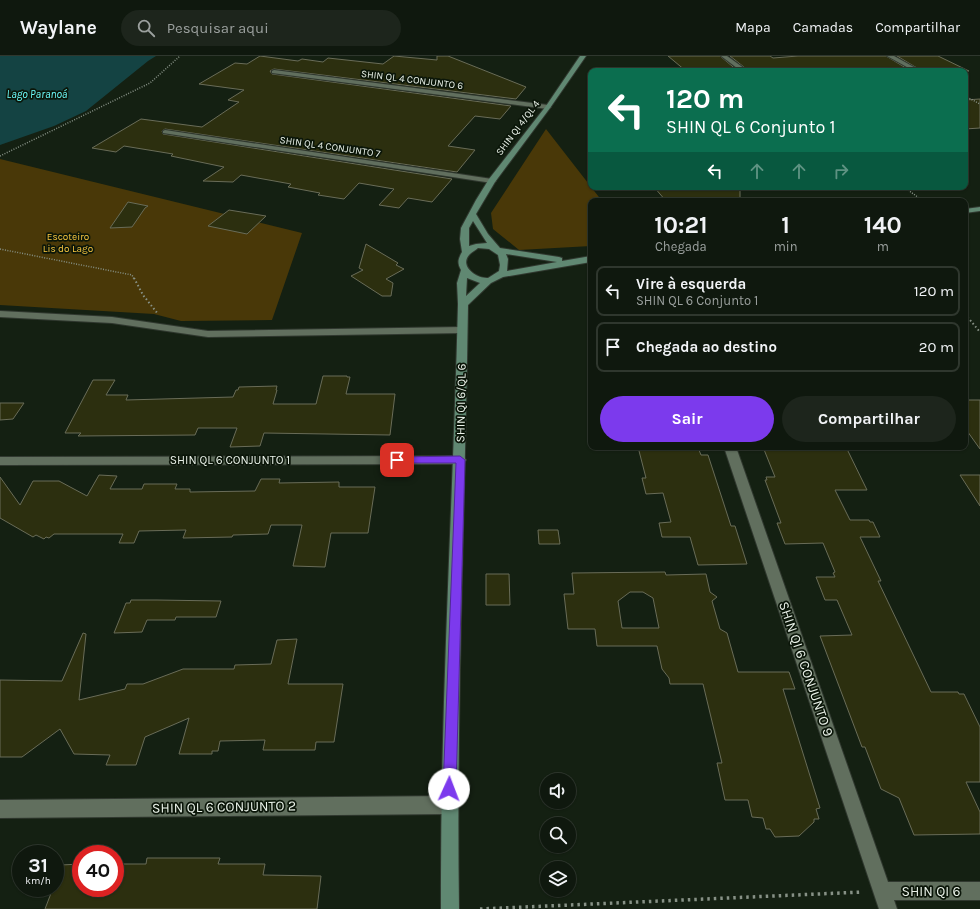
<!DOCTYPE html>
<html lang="pt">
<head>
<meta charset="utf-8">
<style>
	:root { --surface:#0f180e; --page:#1d251c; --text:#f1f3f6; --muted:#9ba09e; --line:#2f372e; --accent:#7c3aed }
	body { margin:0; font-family:Karla,sans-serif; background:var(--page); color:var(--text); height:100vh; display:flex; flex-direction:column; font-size:15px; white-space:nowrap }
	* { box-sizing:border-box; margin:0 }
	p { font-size:13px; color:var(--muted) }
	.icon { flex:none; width:22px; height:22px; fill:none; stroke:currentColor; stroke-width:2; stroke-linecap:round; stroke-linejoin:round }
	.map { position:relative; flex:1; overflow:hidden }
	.drawer { position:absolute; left:588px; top:142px; width:380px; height:252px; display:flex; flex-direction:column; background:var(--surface); border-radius:8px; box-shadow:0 1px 3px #0004,0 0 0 1px var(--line) }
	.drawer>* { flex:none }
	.top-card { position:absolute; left:588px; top:12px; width:380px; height:122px; border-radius:8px; box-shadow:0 1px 3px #0004,0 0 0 1px var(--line); background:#0b6e4f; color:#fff; overflow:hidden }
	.controls { position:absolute; left:540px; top:717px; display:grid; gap:8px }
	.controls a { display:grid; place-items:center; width:36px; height:36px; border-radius:50%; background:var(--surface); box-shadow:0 1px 3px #0004,0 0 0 1px var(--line); font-size:20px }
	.speed { position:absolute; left:12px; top:789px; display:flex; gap:8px; font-size:20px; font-weight:700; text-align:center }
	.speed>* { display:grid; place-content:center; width:52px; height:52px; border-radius:50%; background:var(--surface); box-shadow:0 1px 3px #0004,0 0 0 1px var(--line); line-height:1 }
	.speed small { font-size:10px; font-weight:400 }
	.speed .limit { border:6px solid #d22; background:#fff; color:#111 }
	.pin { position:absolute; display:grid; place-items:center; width:34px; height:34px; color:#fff; margin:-17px; border-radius:8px; box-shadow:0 2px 6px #0006 }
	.me { position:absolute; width:44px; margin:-22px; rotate:2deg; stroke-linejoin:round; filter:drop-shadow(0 0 3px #0008) }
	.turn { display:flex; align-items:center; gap:14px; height:84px; padding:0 12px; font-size:18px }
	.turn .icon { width:52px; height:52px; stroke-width:2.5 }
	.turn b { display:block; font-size:28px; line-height:34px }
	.lanes { display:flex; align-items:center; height:38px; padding:0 12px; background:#0003; justify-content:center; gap:20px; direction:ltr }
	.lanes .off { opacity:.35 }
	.eta { display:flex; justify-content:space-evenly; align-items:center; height:68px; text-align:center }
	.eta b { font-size:24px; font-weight:700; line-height:28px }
	.action { display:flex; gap:8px; margin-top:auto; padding:8px 12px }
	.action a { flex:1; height:46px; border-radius:24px; background:var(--accent); color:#fff; font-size:16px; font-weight:700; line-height:46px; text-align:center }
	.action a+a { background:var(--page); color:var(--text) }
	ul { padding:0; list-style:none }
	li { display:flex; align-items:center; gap:12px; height:50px; margin:0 8px 6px; padding:0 4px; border:2px solid var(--line); border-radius:8px }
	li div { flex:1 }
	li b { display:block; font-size:15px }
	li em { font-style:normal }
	header { display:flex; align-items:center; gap:24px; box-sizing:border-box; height:56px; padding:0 20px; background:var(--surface); border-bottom:1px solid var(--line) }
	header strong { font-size:19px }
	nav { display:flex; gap:22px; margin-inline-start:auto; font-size:14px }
	.search { width:280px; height:36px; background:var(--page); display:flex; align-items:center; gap:10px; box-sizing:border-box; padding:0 14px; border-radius:22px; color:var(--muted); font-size:15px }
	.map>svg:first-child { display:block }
	.green { fill:#493808 }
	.water { fill:#144343 }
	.building { fill:#2c2f0f; stroke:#696c58; fill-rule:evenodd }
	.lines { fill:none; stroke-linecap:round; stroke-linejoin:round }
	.street-casing { stroke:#30382f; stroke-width:2 }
	.secondary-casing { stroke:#30382f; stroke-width:2 }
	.path-far2 { stroke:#879186; stroke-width:1.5; stroke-dasharray:1 1.5; stroke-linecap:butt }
	.path-far1 { stroke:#879186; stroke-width:2; stroke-dasharray:1.5 2.5; stroke-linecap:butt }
	.path { stroke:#879186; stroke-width:3.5; stroke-dasharray:2.5 4; stroke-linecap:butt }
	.street { fill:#616f5e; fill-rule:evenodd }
	.secondary { fill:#608872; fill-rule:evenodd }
	.route { fill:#7c3aed; stroke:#51269a }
	.labels { text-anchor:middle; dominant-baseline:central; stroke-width:3.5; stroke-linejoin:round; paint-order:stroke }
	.far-street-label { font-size:10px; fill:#eaf2e9; stroke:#0b1609 }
	.far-park-label { font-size:10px; fill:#fac841; stroke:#0b1609 }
	.far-water-label { font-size:11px; font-style:italic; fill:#6cfdfd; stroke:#0b1609 }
	.street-label { font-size:12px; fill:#eaf2e9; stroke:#0b1609 }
	.near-street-label { font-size:14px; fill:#eaf2e9; stroke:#0b1609 }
</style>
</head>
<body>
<header>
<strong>Waylane</strong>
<div class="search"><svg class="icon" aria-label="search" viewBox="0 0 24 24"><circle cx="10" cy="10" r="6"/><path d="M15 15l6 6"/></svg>Pesquisar aqui</div>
<nav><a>Mapa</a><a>Camadas</a><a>Compartilhar</a></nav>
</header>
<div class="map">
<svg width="980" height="853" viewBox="0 0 980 853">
	<rect width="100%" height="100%" fill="#142012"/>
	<g class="green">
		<path d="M546,73l56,72h-11v45l-72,4 -26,-21 -2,-16z"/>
		<path d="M0,103l302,74 -30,87 -91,1 -27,-7 -154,-9z"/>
	</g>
	<path class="water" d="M0,0h156l-8,5 -62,50 -32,15 -54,19z"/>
	<g class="building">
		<path d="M260,0l38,5 4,-2 21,3 5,-4 55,6 11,-8 43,4v-4h11l78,31 -10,12 -242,-30 -4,2 2,3 239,32 -11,13 -25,-3 -27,30 27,4 -18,22 -292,-43 -3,2 1,3 289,45 -20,23 -24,-4 -9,10 -20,-3 15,-16 -35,-6 -15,16 -26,-4 2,-2 -32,-6 3,-3 -50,-9 -8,7 -30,-1 21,-14 -53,-11 2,-2 -49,-8 -8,6 -24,-4 49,-29 61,8 37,-25 -11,-2 16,-10 -45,-6 36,-21 12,1z"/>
		<path d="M668,0h52l18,15h-52z"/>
		<path d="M730,0h40l3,2 25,-2h88l25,15h-162z"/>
		<path d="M897,0h41l31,15h-47z"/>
		<path d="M980,43v29l-15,1v-29z"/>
		<path d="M654,131h86v10l4,4h-78z"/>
		<path d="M128,146l20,4 -3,2 -13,19 -22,1z"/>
		<path d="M229,154l37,6 -19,18 -39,-8z"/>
		<path d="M366,188l32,19 -2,2 8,4 -18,10 7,4 -2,13h-9l-31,-20 12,-6 -4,-2z"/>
		<path d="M323,320h24v1h3l-4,17h49l-5,41 -126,-2 -4,13 -30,1 7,-19h-39l-3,7 -117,1 3,-3h-16l28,-53h22l-9,15h22l-2,5 107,-3 3,-7h2l1,-3 38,-1 -1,4h1l-4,14h43z"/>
		<path d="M965,344h15v49l-15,-21z"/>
		<path d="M0,347h24l-11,16 -13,1z"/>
		<path d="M638,391h50l1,3h10l2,5h7l23,71h4l12,38 -49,1 -8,-28h-28l-3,-14 12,-1 -8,-29 -17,1 -4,-16h4z"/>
		<path d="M763,391h83l21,43h-32l15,30h19l1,2h3l7,15h-20l21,44h-3l53,111h27l1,2h5l16,33v55h-14l14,30v22l-66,1 -15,-37 -18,-9 -16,-42h-3l-42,-111 32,-1 -15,-35h-12l-9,-23h19l-2,-4 2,-1 -12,-29 -38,1 -8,-21h4l-16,-43h2l-1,-3h9z"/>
		<path d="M99,419l18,1 -7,13h32l2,-5h33l-2,5h15v3l65,-1 6,-12h19l-1,4 60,-1v5h36l-7,46h-37l-6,34 -32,-1 9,-41h-31l-3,9 -35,1 -1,2 -49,1 3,-8 -47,1 -5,12h-15l4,-9h-69l-5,4 -3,-1 -2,2 -8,-4 -3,2 -33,-19v-41l20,28 13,-24h26l28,15z"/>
		<path d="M960,419h20v31z"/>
		<path d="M538,474h20l2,14h-21z"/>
		<path d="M665,516l1,3 40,-1 4,18 7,5 -5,4 8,28 7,4 11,39h51l6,17h-12l37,119 -4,1 3,10h-5v3l-15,14 -24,1 -5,-8h-4l-3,-11 -11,-1 -4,-17h-23l-8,-37h5l-19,-79h-33l-1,-6 -7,-9 -5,-23h-60l-2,-17h-27l-4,-35h10l-2,-21zM630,536h13l10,6 6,30h-37l-4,-27z"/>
		<path d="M486,518h23l1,31h-24z"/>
		<path d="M131,544h26l64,1 -5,16h-40l-1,3h-28l-5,12 -28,1 12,-30h4z"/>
		<path d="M83,577l3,1 -7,66 46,-11 2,-5h16l40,-15h51l1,-4 36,-1 6,-24 20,-1 -9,45h55l-9,58h-18l-1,8h-52l2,-10 -45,1 -2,10h-6v3h-33l10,-36 -44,19 -9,28h-30l4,-10 -36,-1 -14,-25 -38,28h-22v-77l62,1z"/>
		<path d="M147,802h73l-2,6h47l-2,11 58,1 -4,33h-272l8,-21h2v-7l6,-16 20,-1v24h34v-24h31z"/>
	</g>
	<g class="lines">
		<g class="street-casing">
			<g id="street">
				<path d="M721,0h6l21,15h-7z"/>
				<path d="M887,0h7l27,15h-7z"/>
				<path d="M274,14l274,35 3,2 -3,2 -276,-36v-2z"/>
				<path d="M165,74l327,49 4,2 -4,2 -329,-50v-2z"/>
				<path d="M0,255l112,6 96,14 254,-4 5,3 -5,3 -254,4 -96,-14 -112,-6z"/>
				<path d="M724,391h12l152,435h92v18h-86l3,9h-18z"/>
				<path d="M460,400l4,1 2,3 -2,3 -4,1 -460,1v-8z"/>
				<path d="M449,740l6,3 3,6 -3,6 -6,3 -449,4v-18z"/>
			</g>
		</g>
		<g class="secondary-casing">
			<g id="secondary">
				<path d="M580,0h6l-36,52 -55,74 -19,32 12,20 12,14 59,9 3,1v3l29,-5v6l-88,15 -12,6 -23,22c-3,201 -12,403 -9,604h-18c-1,-202 12,-403 17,-605l-1,-21 4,-13c-4,-7 -3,-11 1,-18l-2,-13 1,-11 15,-28 13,-21 57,-73zM473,165l14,22 -11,1 -7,2v-18zM478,192l11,1 9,6 2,10 -1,6 -11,7c-11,1 -30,-12 -18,-24 2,-2 6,-4 8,-6zM506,198l51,8 -50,9 1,-12zM467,222l13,5 -14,13z"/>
				<path d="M980,151v4l-15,2v-4z"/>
			</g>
		</g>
		<g class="path-far2">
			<path d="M965,40l15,8"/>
			<path d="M0,100l150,-73 30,-27"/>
			<path d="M904,131l19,14"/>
			<path d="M0,193l132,26 2,4"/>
		</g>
		<g class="path-far1">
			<path d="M134,222l9,17 15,19"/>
			<path d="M965,258l15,18"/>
		</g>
		<path class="path" d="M480,853l383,-17"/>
		<use href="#street" class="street"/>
		<use href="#secondary" class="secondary"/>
	</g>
	<path class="route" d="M460,400l5,4 -9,329 -2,4 -5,2 -4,-2 -2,-4 13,-326h-59l-5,-3 5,-3z"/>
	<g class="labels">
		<g class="far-street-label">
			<text transform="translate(412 24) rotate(7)">SHIN QL 4 CONJUNTO 6</text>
			<text transform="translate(518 72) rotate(-53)">SHIN QI 4/QL 4</text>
			<text transform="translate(330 91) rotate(8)">SHIN QL 4 CONJUNTO 7</text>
		</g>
		<g class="far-park-label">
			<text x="68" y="181">Escoteiro<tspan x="68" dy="12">Lis do Lago</tspan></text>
		</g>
		<g class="far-water-label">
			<text x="37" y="38">Lago Paranoá</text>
		</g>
		<g class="street-label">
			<text transform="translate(461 347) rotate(-89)">SHIN QI 6/QL 6</text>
			<text x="230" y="404">SHIN QL 6 CONJUNTO 1</text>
		</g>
		<g class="near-street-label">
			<text transform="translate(806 613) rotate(71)">SHIN QI 6 CONJUNTO 9</text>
			<text transform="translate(224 751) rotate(-1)">SHIN QL 6 CONJUNTO 2</text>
			<text x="931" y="835">SHIN QI 6</text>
		</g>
	</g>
</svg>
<div class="controls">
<a><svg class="icon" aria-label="sound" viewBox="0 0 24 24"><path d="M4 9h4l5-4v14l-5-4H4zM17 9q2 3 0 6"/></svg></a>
<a><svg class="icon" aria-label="search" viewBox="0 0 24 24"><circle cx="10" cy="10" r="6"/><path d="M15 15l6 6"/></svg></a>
<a><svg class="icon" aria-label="layers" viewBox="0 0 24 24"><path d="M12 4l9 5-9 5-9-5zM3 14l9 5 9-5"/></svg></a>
</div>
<div class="speed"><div>31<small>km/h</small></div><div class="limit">40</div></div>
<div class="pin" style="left:397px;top:404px;background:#d93025"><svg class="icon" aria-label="arrive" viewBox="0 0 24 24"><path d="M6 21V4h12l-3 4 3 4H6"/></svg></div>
<svg class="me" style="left:449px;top:733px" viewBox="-20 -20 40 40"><circle r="19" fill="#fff"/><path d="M0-13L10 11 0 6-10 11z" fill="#7c3aed"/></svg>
<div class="top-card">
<div class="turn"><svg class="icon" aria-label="left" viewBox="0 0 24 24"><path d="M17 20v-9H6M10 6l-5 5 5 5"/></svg><div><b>120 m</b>SHIN QL 6 Conjunto 1</div></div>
<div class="lanes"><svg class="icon" aria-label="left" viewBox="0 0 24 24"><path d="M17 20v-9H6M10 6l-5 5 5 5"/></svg><svg class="icon off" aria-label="ahead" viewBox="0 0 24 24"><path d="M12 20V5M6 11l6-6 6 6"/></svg><svg class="icon off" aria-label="ahead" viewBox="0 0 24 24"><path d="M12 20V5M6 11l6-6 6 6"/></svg><svg class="icon off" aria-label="right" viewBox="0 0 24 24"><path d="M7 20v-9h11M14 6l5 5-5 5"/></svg></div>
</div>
<section class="drawer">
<div class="eta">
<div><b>10:21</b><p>Chegada</p></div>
<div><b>1</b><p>min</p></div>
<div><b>140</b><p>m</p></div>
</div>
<ul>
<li><svg class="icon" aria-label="left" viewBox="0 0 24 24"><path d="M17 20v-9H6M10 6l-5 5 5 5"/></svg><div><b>Vire à esquerda</b><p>SHIN QL 6 Conjunto 1</p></div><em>120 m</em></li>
<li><svg class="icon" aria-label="arrive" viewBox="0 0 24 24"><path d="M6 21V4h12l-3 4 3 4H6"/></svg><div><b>Chegada ao destino</b></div><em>20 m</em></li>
</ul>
<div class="action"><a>Sair</a><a>Compartilhar</a></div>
</section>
</div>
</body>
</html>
